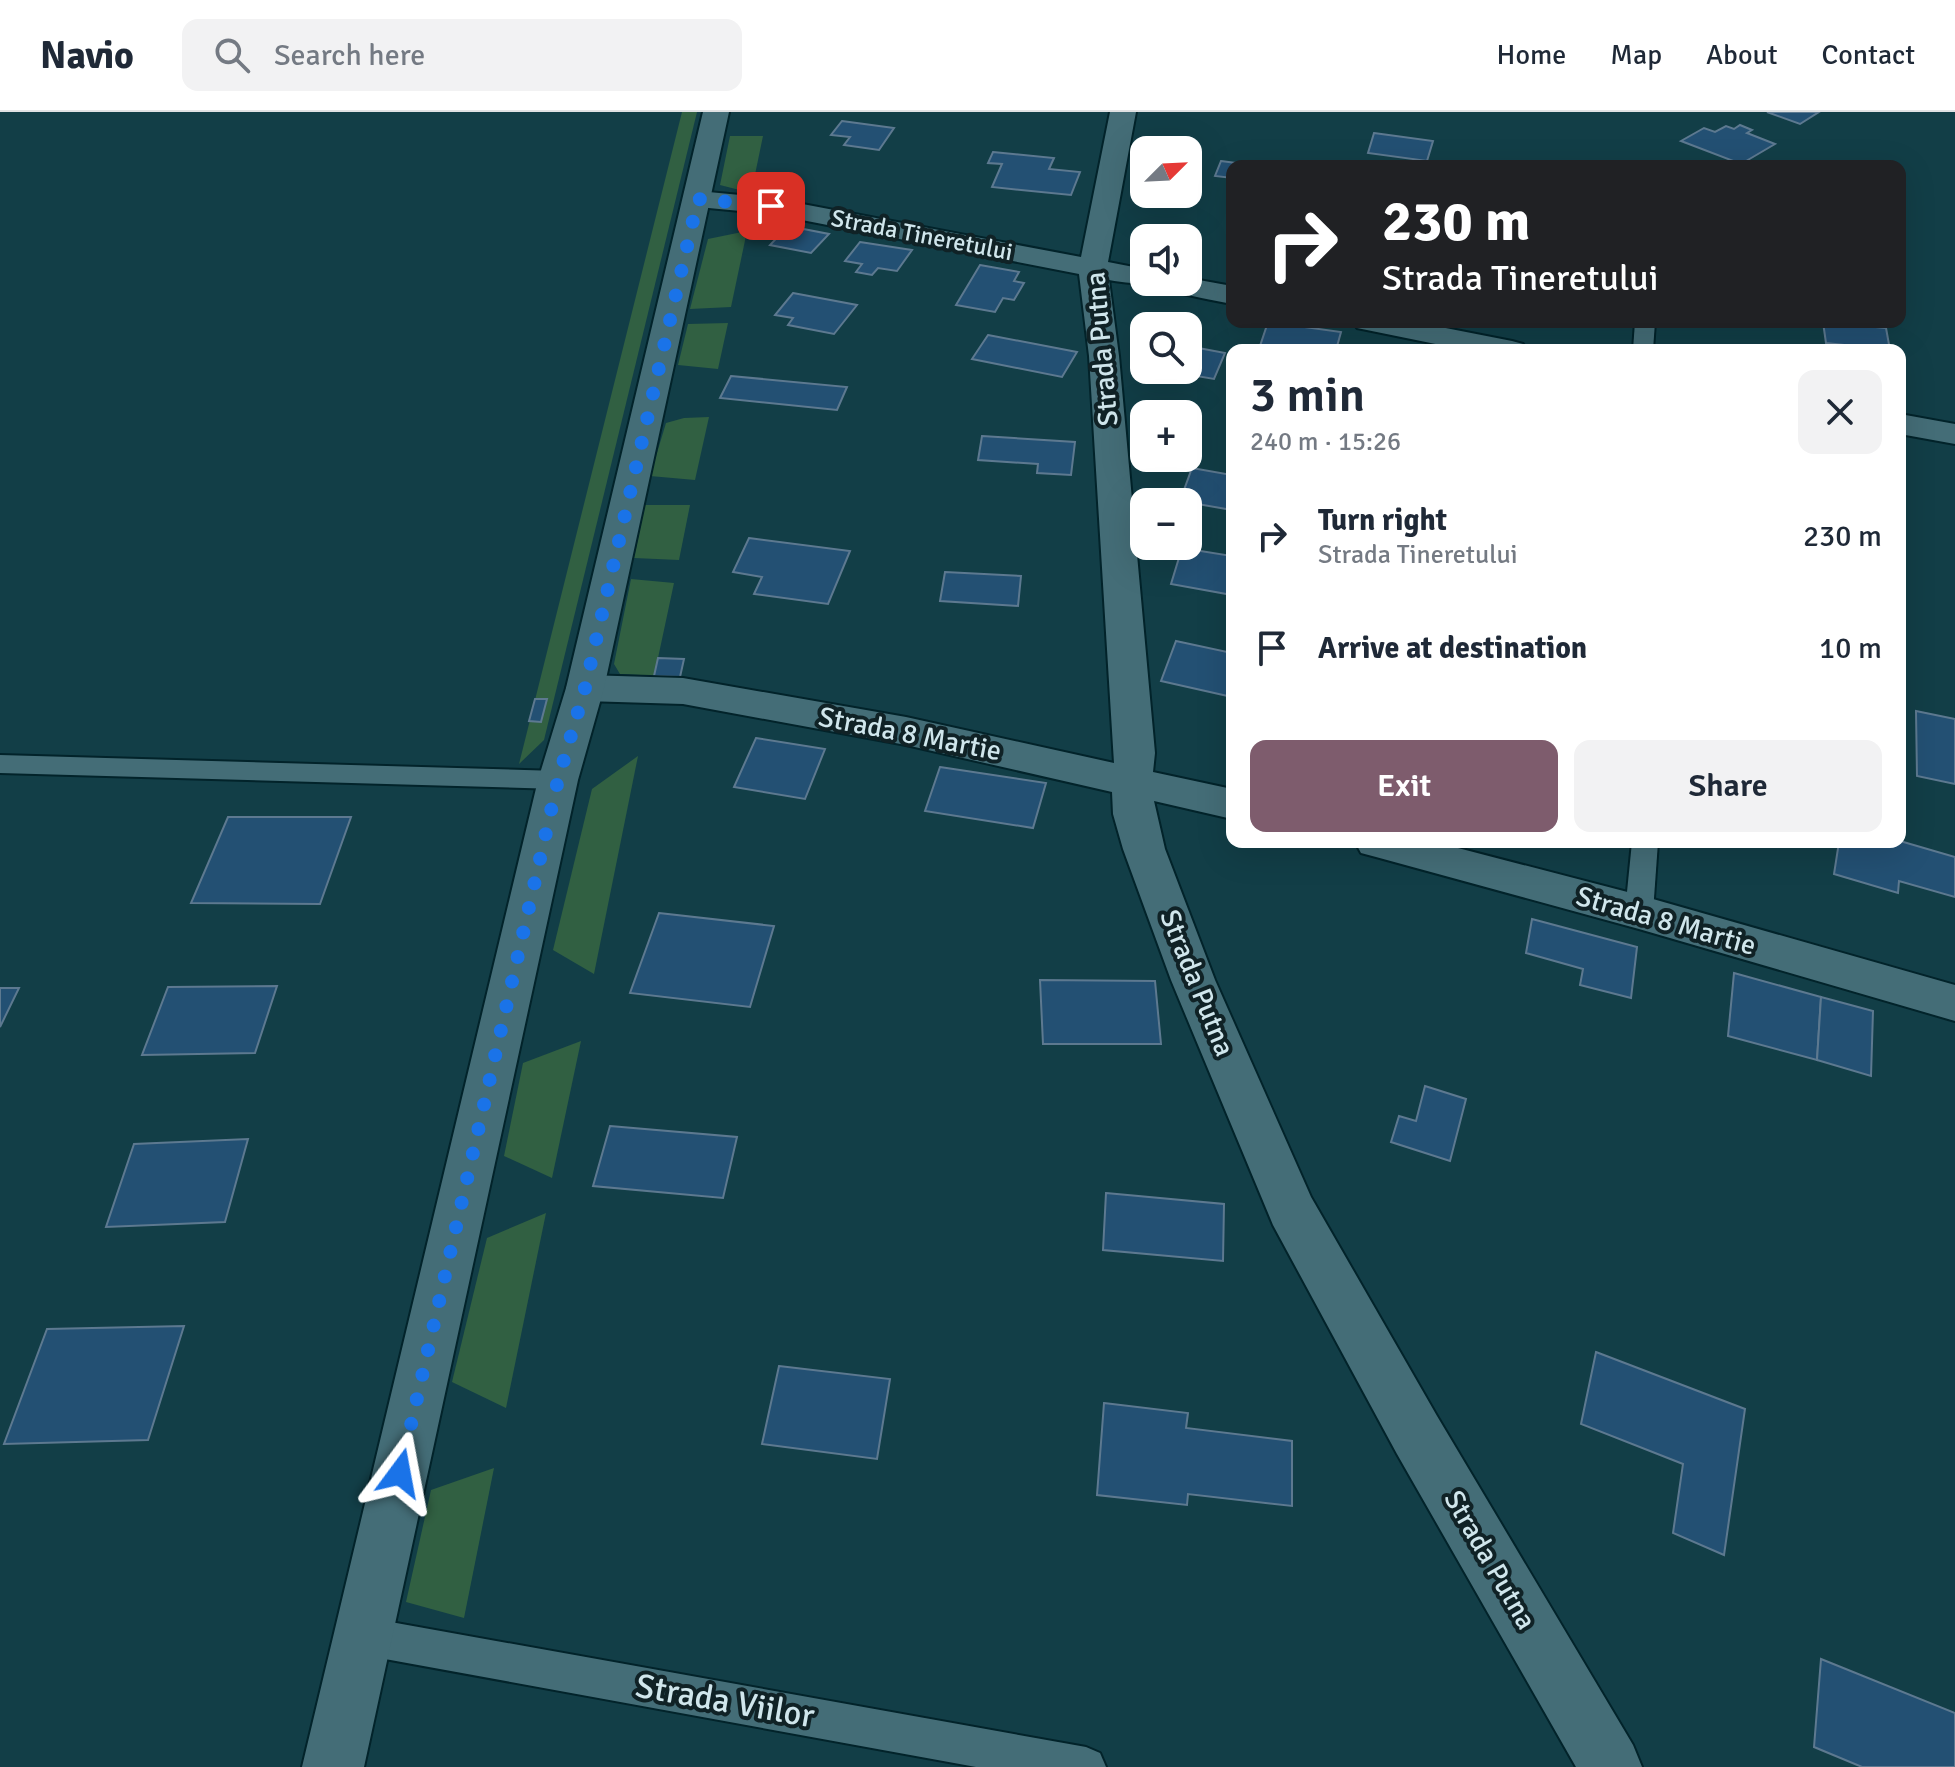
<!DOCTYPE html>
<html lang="en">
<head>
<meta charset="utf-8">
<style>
	:root { --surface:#fff; --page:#f2f2f3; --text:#1f2937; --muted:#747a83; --line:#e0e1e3; --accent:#7e5c6d }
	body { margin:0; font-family:Signika,sans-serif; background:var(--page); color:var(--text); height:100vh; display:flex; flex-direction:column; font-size:30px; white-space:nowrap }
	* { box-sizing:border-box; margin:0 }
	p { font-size:26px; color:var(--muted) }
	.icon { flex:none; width:44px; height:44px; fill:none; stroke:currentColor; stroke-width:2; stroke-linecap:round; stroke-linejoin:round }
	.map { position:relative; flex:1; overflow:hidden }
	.panel { position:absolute; left:1226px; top:232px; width:680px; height:504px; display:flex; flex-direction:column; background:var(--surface); border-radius:16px; box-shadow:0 8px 32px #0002 }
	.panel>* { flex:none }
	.guide { position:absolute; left:1226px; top:48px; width:680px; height:168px; border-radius:16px; box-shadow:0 8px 32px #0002; background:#202124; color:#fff; overflow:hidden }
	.needle { width:52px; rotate:66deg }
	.fabs { position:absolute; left:1130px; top:24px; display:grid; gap:16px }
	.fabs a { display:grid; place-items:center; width:72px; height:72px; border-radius:16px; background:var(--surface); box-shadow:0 8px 32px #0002; font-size:40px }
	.pin { position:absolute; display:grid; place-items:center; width:68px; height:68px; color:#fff; margin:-34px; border-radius:16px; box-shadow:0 4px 12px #0006 }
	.me { position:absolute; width:88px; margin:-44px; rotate:13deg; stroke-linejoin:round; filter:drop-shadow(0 0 6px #0008) }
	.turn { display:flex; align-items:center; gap:28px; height:168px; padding:0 24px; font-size:36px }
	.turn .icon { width:104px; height:104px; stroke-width:2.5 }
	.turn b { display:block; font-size:56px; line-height:68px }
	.round { display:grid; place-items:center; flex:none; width:84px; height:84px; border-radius:16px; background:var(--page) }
	.overview { display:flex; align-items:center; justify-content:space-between; height:136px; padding:0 24px }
	h1 { font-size:48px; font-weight:600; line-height:60px }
	.action { display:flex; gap:16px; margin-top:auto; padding:16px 24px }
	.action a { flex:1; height:92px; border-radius:16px; background:var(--accent); color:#fff; font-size:32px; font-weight:600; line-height:92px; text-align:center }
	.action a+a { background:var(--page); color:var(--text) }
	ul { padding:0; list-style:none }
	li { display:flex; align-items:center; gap:24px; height:112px; padding:0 24px }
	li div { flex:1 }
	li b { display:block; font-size:30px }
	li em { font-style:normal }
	header { display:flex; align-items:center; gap:48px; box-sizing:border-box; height:112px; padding:0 40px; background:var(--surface); border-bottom:2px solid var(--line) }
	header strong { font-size:38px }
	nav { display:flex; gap:44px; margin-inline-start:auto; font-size:28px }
	.search { width:560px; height:72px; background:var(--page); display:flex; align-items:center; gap:20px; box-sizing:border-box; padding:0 28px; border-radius:16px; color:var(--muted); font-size:30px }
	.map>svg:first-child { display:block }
	.green { fill:#316042 }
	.building { fill:#235073; stroke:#5d7990; stroke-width:2 }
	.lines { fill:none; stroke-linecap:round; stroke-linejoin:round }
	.service-casing { stroke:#02232a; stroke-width:4 }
	.minor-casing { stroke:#02232a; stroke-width:4 }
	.tertiary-casing { stroke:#02232a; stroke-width:4 }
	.service { fill:#446d77; fill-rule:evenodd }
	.minor { fill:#446d77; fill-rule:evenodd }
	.tertiary { fill:#446d77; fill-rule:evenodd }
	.route { stroke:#1a73e8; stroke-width:14; stroke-dasharray:0 25.2 }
	.labels { text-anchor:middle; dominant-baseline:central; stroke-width:8; stroke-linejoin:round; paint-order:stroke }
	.far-street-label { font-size:24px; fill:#d0e6ec; stroke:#102226 }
	.street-label { font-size:28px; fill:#d0e6ec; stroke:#102226 }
	.near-street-label { font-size:34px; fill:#d0e6ec; stroke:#102226 }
</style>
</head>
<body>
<header>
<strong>Navio</strong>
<div class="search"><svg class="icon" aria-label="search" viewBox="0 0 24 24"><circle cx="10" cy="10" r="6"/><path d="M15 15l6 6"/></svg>Search here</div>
<nav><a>Home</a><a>Map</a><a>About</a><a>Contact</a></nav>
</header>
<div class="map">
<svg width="1955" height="1655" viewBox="0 0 1955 1655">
	<rect width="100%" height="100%" fill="#123e47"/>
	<g class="green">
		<path d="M682,0h15l-153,628 -25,24z"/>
		<path d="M730,24h33l-11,53 7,6 -39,-10z"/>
		<path d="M747,119l-16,76 -41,2 18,-70z"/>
		<path d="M728,211l-10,46 -40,-4 10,-41z"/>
		<path d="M709,305l-14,63 -45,-4 16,-53 18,-5z"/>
		<path d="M645,393h45l-11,55 -45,-2z"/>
		<path d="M631,467l43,4 -16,75 26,1 -4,18 -60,-3 -6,-10z"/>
		<path d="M638,644l-44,218 -41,-24 39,-161z"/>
		<path d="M581,929l-29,137 -48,-22 19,-93z"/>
		<path d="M546,1101l-40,195 -54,-26 35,-144z"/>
		<path d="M494,1356l-30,150 -58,-16 25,-112z"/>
	</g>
	<g class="building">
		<path d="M1767,0h52l-19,12z"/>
		<path d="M842,9l52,7 -15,22 -35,-5 6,-8 -19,-2z"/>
		<path d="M1740,13l12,5 -5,3 28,11 -34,20 -60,-23 23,-13 11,4 11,-6 8,3z"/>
		<path d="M1374,21l59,8 -6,20 -59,-8z"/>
		<path d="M993,40l61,6 -5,11 31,3 -9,23 -79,-8 10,-23 -14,-1z"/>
		<path d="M1221,49l38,5h-27v12l-17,-2z"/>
		<path d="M788,114l41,8 -18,19 -41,-8z"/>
		<path d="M860,130l52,8 -15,21 -19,-3 -6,7 -16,-3 6,-8 -17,-3z"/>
		<path d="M980,153l39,7 -5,9 10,2 -10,17 -11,-2 -8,14 -39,-7z"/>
		<path d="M793,181l64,12 -23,29 -46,-9 5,-7 -18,-3z"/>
		<path d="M1268,210l73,10 -5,18h-46l-30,-4z"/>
		<path d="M1823,210l63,6 4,22 -64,-7z"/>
		<path d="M988,223l89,17 -15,25 -90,-18z"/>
		<path d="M1188,234l37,7 -11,26 -53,-9h27z"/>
		<path d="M731,264l116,11 -10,23 -117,-12z"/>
		<path d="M982,324l93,6 -4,33 -34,-2 1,-9 -60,-4z"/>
		<path d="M1192,356l40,7v35l-52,-9z"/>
		<path d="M749,426l101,13 -22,53 -74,-10 8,-17 -29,-5z"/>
		<path d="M1182,436l50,8v39l-61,-11z"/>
		<path d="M945,460l76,4 -3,30 -78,-5z"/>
		<path d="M1176,529l56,12v44l-71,-16z"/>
		<path d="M658,546l26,1 -4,18 -26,-1z"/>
		<path d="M535,587h12l-6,23 -12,-1z"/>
		<path d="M1916,599l39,8v65l-38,-8z"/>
		<path d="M756,626l69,11 -20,50 -71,-12z"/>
		<path d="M940,655l106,16 -13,45 -108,-17z"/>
		<path d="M228,705h123l-31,87 -129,-1z"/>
		<path d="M1900,729l55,16v40l-56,-16 -1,12 -64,-19 5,-32z"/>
		<path d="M659,801l115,13 -24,81 -120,-14z"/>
		<path d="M1532,807l105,28 -6,51 -51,-13 3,-16 -57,-16z"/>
		<path d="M1734,861l87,24 -4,63 -89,-24z"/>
		<path d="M1040,868l115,1 6,63h-118z"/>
		<path d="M277,874l-22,67 -113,2 26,-68z"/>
		<path d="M0,876h19l-19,39z"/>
		<path d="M1821,885l52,14 -2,65 -54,-16z"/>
		<path d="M1425,974l41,13 -16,62 -59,-19 8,-26 17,5z"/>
		<path d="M610,1014l127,11 -14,61 -130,-12z"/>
		<path d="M248,1027l-23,83 -119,5 28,-83z"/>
		<path d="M1106,1081l118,11 -1,57 -120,-11z"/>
		<path d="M184,1214l-36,114 -144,4 43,-115z"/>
		<path d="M1596,1240l149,57 -21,146 -51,-22 10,-69 -102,-40z"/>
		<path d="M779,1254l111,13 -13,80 -115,-15z"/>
		<path d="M1104,1291l84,10 -2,15 106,13v65l-104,-12 -1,11 -90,-10z"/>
		<path d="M1821,1547l134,54v54h-93l-48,-20z"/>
	</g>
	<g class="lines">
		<g class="service-casing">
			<g id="service">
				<path d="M1635,210h20l-2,28h-20z"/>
				<path d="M0,643l558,16 9,3 4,6 -4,6 -9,3 -558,-16z"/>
				<path d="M1632,730h26l-5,70 -4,7 -10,4 -10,-4 -4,-7z"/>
				<path d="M363,1505l723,130 14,6 6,14h-130l-613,-112 -13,-6 -6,-13 6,-13z"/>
			</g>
		</g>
		<g class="minor-casing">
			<g id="minor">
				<path d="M1110,0h26l-28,150 36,7v13h44v-4l44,8v18c-27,-5 -55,-11 -80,-18 -11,-3 -29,-3 -43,-6l10,76 36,397 -2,19 79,17v30l-78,-18 11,48 50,131 96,217 126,219 196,329 9,22h-66l-179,-313 -124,-229 -102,-245 -48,-131 -10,-35 -1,-22 -206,-47 -223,-41 -98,-3 -14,-4 -5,-9 5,-9 14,-4 98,3 223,39 208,46 -25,-407 -10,-82 -308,-60 -73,-7 -10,-2 -4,-6 4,-6 10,-2 73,7 310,59z"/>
				<path d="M1353,210h62l97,19 11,3 4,6h-62l-108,-22z"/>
				<path d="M1900,302l55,10v20l-55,-10z"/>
				<path d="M1355,730h80l204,53 316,90v36l-316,-92 -263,-72 -15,-4z"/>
			</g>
		</g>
		<g class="tertiary-casing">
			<path id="tertiary" d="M703,0h26l-125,576 -26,92 -214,987h-62l236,-987 28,-92z"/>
		</g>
		<use href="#service" class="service"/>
		<use href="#minor" class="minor"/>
		<use href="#tertiary" class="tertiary"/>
	</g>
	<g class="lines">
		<path class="route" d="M400,1361l158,-693 27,-92 113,-489 73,7"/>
	</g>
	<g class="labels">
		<g class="far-street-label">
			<text transform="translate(922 123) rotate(11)">Strada Tineretului</text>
		</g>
		<g class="street-label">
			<text transform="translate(1102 237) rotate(-95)">Strada Putna</text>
			<text transform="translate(910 622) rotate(11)">Strada 8 Martie</text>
			<text transform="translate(1666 809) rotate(16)">Strada 8 Martie</text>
			<text transform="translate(1197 871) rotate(68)">Strada Putna</text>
			<text transform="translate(1490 1448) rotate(60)">Strada Putna</text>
		</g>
		<g class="near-street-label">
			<text transform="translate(725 1589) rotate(10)">Strada Viilor</text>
		</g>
	</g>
</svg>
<div class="fabs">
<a><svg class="needle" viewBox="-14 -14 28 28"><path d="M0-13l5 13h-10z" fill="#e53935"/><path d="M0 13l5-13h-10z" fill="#747a83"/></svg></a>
<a><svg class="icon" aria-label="sound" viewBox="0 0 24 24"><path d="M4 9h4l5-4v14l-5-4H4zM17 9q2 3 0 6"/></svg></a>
<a><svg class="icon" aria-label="search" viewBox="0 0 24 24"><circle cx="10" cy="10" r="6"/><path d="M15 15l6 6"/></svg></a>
<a>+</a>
<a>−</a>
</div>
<div class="pin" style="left:771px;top:94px;background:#d93025"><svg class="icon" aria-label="arrive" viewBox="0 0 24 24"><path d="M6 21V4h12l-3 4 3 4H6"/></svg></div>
<svg class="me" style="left:400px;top:1361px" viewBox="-20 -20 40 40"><path d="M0-17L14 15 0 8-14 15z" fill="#1a73e8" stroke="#fff" stroke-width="4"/></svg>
<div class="guide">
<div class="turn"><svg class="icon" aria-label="right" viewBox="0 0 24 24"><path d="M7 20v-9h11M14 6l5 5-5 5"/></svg><div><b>230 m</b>Strada Tineretului</div></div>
</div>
<section class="panel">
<div class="overview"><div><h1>3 min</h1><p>240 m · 15:26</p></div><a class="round"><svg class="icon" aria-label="close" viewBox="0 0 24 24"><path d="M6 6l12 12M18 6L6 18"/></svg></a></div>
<ul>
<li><svg class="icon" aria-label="right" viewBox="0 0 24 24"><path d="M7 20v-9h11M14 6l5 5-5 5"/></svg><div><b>Turn right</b><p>Strada Tineretului</p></div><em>230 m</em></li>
<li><svg class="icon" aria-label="arrive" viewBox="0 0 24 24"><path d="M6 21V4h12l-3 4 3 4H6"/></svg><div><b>Arrive at destination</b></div><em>10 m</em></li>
</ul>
<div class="action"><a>Exit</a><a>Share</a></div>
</section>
</div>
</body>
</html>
